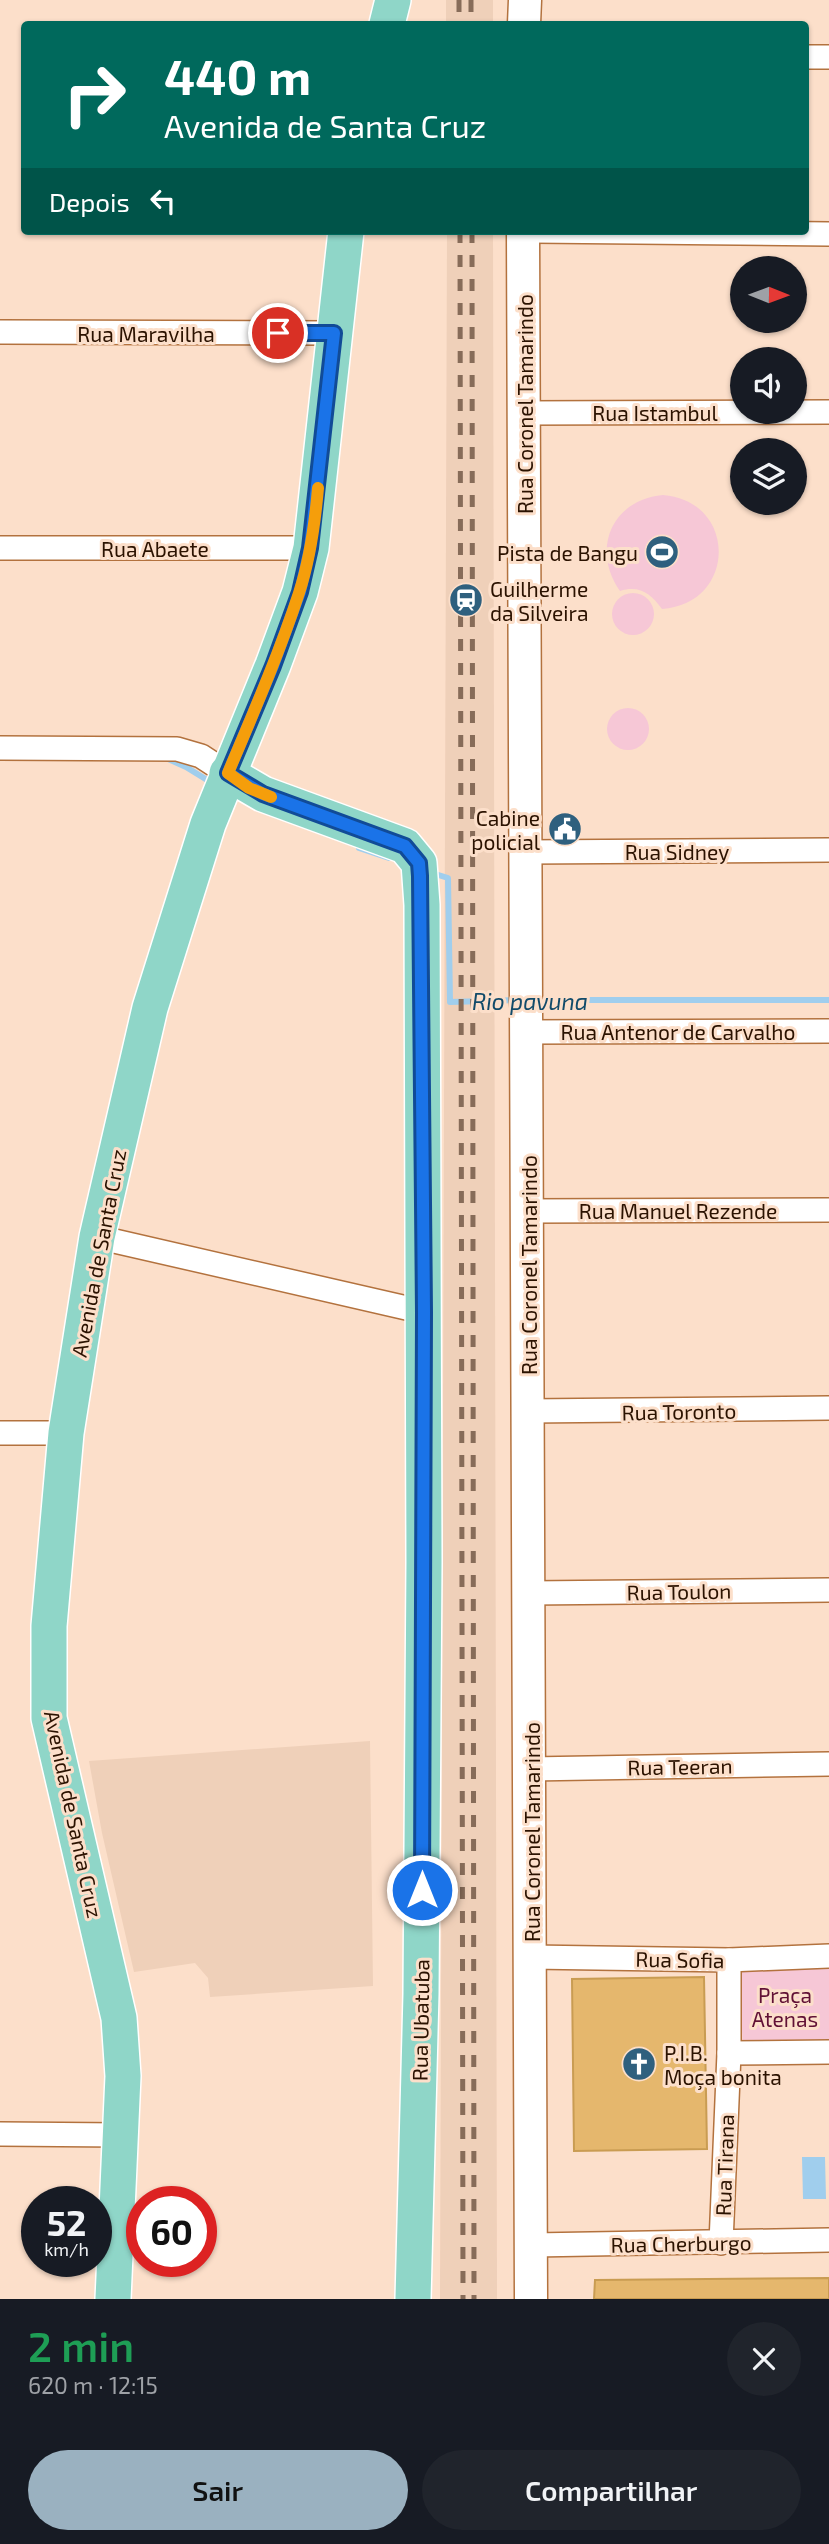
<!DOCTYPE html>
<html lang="pt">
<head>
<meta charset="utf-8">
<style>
	:root { --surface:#171b24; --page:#20242c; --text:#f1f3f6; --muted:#9ea1a6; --accent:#9ab1c0 }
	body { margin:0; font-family:"Exo 2",sans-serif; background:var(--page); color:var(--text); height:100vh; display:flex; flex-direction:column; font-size:26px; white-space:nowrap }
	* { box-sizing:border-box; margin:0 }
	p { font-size:23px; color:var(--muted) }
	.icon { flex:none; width:38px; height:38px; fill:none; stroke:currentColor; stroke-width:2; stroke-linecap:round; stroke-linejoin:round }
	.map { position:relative; height:2299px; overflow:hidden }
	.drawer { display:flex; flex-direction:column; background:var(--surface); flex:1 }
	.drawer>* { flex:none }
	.guide { position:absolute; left:21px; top:21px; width:788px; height:214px; border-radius:7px; box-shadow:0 2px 5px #0004; background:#00695c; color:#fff; overflow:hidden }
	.needle { width:46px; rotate:91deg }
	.tools { position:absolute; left:730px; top:256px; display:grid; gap:14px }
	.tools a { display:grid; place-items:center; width:77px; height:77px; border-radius:50%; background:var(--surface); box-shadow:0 2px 5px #0004; font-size:35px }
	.speed { position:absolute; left:21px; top:2186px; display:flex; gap:14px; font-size:35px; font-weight:700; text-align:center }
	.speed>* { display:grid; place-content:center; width:91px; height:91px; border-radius:50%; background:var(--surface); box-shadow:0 2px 5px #0004; line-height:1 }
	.speed small { font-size:18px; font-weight:400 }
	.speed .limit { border:10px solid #d22; background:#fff; color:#111 }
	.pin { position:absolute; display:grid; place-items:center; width:60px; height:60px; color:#fff; margin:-30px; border:4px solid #fff; border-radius:50%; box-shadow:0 2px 7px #0007 }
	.me { position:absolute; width:77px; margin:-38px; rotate:0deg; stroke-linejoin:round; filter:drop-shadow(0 0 5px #0008) }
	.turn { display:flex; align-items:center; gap:24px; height:147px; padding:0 28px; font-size:32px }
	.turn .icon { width:91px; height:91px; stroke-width:2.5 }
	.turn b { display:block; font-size:49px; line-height:60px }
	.then { display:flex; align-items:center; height:66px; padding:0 28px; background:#0003; gap:14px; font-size:26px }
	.round { display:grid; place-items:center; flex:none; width:74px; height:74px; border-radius:37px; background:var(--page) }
	.head { display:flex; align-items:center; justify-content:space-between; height:119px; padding:0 28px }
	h1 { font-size:42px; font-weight:600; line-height:52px; color:#1e9e55 }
	.action { display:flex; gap:14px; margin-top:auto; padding:14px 28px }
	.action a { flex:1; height:80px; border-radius:42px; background:var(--accent); color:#111; font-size:28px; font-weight:600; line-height:80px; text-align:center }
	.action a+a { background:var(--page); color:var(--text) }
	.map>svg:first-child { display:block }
	.built { fill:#efd0b9 }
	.green { fill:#f6c7d6 }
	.water { fill:#a0ceed }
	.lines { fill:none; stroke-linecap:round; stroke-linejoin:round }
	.stream { stroke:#a0ceed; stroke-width:6 }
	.building { fill:#e5b76d; stroke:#c99c52; stroke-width:2 }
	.minor-casing { stroke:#b3723e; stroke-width:26 }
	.secondary-casing { stroke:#b3723e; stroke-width:35 }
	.primary-casing { stroke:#fff; stroke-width:38 }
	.minor { stroke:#fff; stroke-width:23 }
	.secondary { stroke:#fff; stroke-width:32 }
	.primary { stroke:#8fd6c8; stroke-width:35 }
	.rail { stroke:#876c59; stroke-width:5; stroke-dasharray:12 12; stroke-linecap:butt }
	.route-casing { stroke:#114b97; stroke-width:18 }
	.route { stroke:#1a73e8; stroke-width:12 }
	.slow { stroke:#f59e0b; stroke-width:12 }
	.labels { text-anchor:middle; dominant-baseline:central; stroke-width:6; stroke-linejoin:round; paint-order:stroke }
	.street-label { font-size:21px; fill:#2b1200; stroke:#fcdfca }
	.poi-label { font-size:21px; fill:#2b1200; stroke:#fcdfca; text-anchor:end }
	.park-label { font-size:21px; fill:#611135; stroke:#fcdfca }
	.water-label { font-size:23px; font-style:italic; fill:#124b6a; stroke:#fcdfca }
</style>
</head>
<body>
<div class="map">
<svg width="829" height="2299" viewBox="0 0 829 2299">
	<rect width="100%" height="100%" fill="#fcdfca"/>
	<g class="built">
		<rect x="446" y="0" width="47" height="24"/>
		<path d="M447,231h46l4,2068h-57z"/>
		<path d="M370,1741l3,245 -163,11 -2,-19 -13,-15 -61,9 -32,-139 -13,-72z"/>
	</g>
	<g class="green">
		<path d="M663,495c75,6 74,109 -1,114 -11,-15 -22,-24 -42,-18 -29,-41 -9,-91 43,-96z"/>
		<circle cx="633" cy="614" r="21"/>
		<circle cx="628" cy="729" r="21"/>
		<path d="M829,1956v96l-86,1 -4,-93z"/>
	</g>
	<path class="water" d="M802,2157h23l1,42h-23z"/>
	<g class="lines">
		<g class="stream">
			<path d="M166,758l20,9 26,16"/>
			<path d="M359,848l30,10"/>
			<path d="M432,873l16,5 2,124 66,-2"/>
			<path d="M533,1000h296"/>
		</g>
	</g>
	<g class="building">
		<path d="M704,1977l3,172 -133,2 -2,-172z"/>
		<path d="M829,2278v21h-235l1,-19z"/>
	</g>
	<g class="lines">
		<g class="minor-casing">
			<g id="minor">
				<path d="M805,57h24"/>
				<path d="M533,231l296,3"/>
				<path d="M0,332l334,1"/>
				<path d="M523,413l306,-1"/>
				<path d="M0,548h311"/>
				<path d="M0,748l177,1 24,7 26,17"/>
				<path d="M526,852l303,-2"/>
				<path d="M526,1032l303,-1"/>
				<path d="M528,1211l301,-1"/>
				<path d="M97,1237l327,75"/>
				<path d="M528,1411l301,-3"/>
				<path d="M0,1433h66"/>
				<path d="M529,1593l300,-3"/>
				<path d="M530,1769l299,-5"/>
				<path d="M531,1957l198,3 100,-4"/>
				<path d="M729,2053l100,-1"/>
				<path d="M0,2134l121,1"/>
				<path d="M721,2243l8,-190v-93"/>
				<path d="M533,2245l296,-5"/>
			</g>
		</g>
		<g class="secondary-casing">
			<g id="secondary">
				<path d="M524,24l1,-24"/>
				<path d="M523,231l8,2068"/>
			</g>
		</g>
		<g class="primary-casing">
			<g id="primary">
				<path d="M387,24l6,-24"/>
				<path d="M227,773l36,21 142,52 14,17 3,42 2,657 -3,432 -8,305"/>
				<path d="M113,2299l10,-223 -4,-58 -70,-300v-92l17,-193 31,-196 53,-229 58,-184 65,-159 27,-73 11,-44 35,-317"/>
			</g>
		</g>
		<use href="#minor" class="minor"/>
		<use href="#secondary" class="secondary"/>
		<use href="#primary" class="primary"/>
		<g class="rail">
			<path d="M459,0v24"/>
			<path d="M471,0v24"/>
			<path d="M460,231l3,2068"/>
			<path d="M472,231l2,2068"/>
		</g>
	</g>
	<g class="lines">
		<g class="route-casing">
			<path id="route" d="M278,333h56l-24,215 -10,44 -27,74 -45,107 35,21 142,52 14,17 1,13 4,436 -2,578"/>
		</g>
		<use href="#route" class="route"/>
		<path class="slow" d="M271,797l-22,-9 -21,-15c25,-59 51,-119 71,-180 11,-34 16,-70 19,-105"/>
	</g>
	<defs>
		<g id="stadium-disc" transform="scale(1.75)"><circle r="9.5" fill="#2f607e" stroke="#fcdfca"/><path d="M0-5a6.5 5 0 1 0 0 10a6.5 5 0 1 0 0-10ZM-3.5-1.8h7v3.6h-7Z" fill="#fff"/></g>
		<g id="station-disc" transform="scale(1.75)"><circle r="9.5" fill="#2f607e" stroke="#fcdfca"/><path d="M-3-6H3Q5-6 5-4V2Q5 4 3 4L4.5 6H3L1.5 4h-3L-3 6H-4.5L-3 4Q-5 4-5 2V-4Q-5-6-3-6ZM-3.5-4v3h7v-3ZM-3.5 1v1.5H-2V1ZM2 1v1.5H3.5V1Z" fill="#fff"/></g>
		<g id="civic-disc" transform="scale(1.75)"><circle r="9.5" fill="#2f607e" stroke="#fcdfca"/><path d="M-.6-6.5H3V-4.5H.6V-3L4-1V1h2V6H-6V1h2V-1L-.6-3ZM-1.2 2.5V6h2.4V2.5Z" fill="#fff"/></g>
		<g id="church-disc" transform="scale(1.75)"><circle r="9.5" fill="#2f607e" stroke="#fcdfca"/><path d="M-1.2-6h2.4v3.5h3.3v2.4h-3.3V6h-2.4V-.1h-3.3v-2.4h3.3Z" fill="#fff"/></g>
	</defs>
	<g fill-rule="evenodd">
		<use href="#stadium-disc" x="662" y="552"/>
		<use href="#station-disc" x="466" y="600"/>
		<use href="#civic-disc" x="565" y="829"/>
		<use href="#church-disc" x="639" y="2064"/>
	</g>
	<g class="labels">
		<g class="street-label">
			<text x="146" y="333">Rua Maravilha</text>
			<text transform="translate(524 404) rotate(-90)">Rua Coronel Tamarindo</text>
			<text x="655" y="412">Rua Istambul</text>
			<text x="155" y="548">Rua Abaete</text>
			<text x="677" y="851">Rua Sidney</text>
			<text x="678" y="1031">Rua Antenor de Carvalho</text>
			<text x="678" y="1210">Rua Manuel Rezende</text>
			<text transform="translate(98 1253) rotate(-79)">Avenida de Santa Cruz</text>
			<text transform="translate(528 1265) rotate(-90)">Rua Coronel Tamarindo</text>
			<text transform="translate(679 1411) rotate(-1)">Rua Toronto</text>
			<text transform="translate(679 1591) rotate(-1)">Rua Toulon</text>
			<text transform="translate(680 1766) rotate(-1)">Rua Teeran</text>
			<text transform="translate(74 1814) rotate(78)">Avenida de Santa Cruz</text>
			<text transform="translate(531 1832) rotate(-90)">Rua Coronel Tamarindo</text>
			<text transform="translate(680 1959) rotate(1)">Rua Sofia</text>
			<text transform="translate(420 2020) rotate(-89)">Rua Ubatuba</text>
			<text transform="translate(724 2165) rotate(-88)">Rua Tirana</text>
			<text transform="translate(681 2243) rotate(-1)">Rua Cherburgo</text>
		</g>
		<g class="poi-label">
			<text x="638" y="552">Pista de Bangu</text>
			<text x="490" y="588" text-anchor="start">Guilherme<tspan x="490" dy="24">da Silveira</tspan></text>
			<text x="540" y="817">Cabine<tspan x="540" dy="24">policial</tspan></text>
			<text x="664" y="2052" text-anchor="start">P.I.B.<tspan x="664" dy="24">Moça bonita</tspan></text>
		</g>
		<g class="park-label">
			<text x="785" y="1994">Praça<tspan x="785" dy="24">Atenas</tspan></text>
		</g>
		<g class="water-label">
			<text x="530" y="1001">Rio pavuna</text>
		</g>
	</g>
</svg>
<div class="tools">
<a><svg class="needle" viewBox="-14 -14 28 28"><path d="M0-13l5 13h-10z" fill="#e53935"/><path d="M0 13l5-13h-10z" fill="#9ea1a6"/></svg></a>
<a><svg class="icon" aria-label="sound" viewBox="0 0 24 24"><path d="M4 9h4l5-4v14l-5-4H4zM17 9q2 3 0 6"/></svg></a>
<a><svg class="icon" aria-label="layers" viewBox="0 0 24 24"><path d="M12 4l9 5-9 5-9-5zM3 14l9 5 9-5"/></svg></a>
</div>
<div class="speed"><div>52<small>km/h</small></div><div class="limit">60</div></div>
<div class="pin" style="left:278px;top:333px;background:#d93025"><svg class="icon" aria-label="arrive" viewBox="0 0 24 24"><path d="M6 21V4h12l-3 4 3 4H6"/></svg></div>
<svg class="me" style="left:422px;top:1890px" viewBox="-20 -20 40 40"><circle r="17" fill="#1a73e8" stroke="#fff" stroke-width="3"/><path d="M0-11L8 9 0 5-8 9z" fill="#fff"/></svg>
<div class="guide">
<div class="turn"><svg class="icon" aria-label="right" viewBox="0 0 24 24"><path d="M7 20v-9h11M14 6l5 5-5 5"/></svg><div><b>440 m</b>Avenida de Santa Cruz</div></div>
<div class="then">Depois<svg class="icon" aria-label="left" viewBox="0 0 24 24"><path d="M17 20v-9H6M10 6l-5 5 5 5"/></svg></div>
</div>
</div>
<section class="drawer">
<div class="head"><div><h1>2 min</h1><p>620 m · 12:15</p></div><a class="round"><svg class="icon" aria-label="close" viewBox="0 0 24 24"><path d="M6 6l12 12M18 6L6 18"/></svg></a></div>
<div class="action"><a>Sair</a><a>Compartilhar</a></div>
</section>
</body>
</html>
